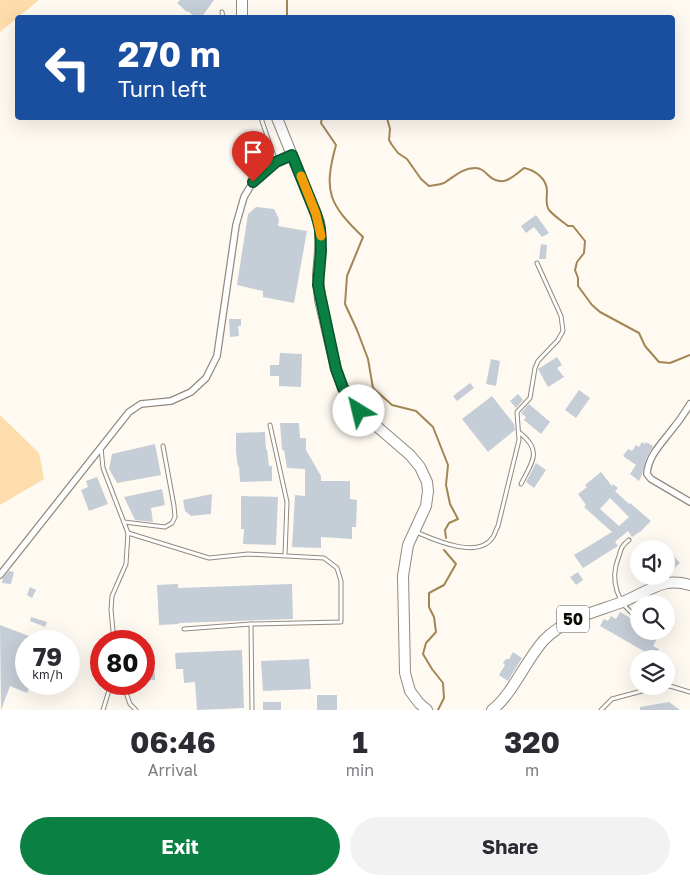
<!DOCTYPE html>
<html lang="en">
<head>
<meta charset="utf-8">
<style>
	:root { --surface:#fff; --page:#f2f2f3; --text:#2b2b33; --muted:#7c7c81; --accent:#0b8043 }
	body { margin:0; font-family:"Golos Text",sans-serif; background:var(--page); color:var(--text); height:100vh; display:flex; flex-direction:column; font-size:19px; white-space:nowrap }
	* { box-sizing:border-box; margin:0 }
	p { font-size:16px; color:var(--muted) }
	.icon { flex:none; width:28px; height:28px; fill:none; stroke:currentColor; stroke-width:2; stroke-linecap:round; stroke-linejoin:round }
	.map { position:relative; height:710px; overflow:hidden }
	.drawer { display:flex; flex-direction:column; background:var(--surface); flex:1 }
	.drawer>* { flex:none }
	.guide { position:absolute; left:15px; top:15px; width:660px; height:105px; border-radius:5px; box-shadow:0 5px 20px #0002; background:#1a4fa0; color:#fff; overflow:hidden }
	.buttons { position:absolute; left:630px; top:540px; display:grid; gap:10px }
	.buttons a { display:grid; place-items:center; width:45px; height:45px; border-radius:50%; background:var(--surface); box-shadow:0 5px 20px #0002; font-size:25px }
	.speed { position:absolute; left:15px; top:630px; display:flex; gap:10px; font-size:25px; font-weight:700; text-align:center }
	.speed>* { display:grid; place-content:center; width:65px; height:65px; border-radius:50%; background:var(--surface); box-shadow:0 5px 20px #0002; line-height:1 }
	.speed small { font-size:12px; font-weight:400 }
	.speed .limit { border:8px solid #d22; background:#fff; color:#111 }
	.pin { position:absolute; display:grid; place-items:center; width:42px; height:42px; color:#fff; margin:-51px -21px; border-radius:50% 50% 50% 0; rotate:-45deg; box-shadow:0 0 5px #0007 }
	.pin .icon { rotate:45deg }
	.me { position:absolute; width:55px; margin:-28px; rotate:324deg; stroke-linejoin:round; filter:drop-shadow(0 0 4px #0008) }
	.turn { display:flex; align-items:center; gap:18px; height:105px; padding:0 20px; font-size:22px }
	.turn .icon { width:65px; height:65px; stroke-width:2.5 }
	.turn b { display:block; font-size:35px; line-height:42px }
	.eta { display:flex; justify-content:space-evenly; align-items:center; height:85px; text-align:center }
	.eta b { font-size:30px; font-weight:700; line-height:35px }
	.primary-button { display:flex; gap:10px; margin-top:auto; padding:10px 20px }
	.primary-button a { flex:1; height:58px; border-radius:30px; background:var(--accent); color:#fff; font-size:20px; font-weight:700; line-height:58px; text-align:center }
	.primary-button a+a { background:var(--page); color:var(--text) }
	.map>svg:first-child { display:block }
	.green { fill:#fdddab }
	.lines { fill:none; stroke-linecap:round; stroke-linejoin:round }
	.stream { stroke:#a38656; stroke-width:2 }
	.building { fill:#c5cdd6; fill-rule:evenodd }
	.service-casing { stroke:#908a81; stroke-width:5 }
	.minor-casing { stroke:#908a81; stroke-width:8 }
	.trunk-casing { stroke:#908a81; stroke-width:12 }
	.service { stroke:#fff; stroke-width:3 }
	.minor { stroke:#fff; stroke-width:5.5 }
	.trunk { stroke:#fff; stroke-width:10 }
	.route-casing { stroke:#07532c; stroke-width:12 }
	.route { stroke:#0b8043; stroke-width:9 }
	.slow { stroke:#f59e0b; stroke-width:9 }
	.labels { text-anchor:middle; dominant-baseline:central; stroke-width:4; stroke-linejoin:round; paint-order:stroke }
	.shield { fill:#fff; stroke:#565452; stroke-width:1 }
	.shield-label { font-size:16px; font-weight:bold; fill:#0d0b08 }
</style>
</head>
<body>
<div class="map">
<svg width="690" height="710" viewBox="0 0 690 710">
	<rect width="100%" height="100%" fill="#fffaf1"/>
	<g class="green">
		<path d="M0,0h39l-39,32z"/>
		<path d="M0,415l39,38 5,26 -44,26z"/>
	</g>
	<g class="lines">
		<g class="stream">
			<path d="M287,18v-18"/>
			<path d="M322,118l-1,5 15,22c-13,47 -7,59 27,92l-16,39 -2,28 12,26 11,29 5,29 19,17 24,6 17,16 15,38 -2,20 4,19 8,15 -9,4 -4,7 1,8"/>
			<path d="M387,118l3,11 -1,11 3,5 6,8 9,6 14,20 8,7c5,-1 10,-1 15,-3 10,-6 18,-15 31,-15 6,0 9,3 13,7 14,13 24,3 36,-7 11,2 23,11 23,23 0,7 -2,13 2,19 5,6 13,11 19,16h5l12,15 -1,12 -7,9 -2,8 3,8v8l14,19 8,7 39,21 6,13 14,16 11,1 20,-8"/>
			<path d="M438,710l6,-12 -1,-15 -11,-14 -9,-15 3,-11 10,-11 -2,-15 -5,-10v-14l15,-8 12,-21 -12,-14"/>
		</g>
	</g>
	<g class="building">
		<path d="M180,0h34l-13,18h-5l-8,-7 -1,1 -10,-9z"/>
		<path d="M256,207l18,2 5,10 -1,7 29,5 -13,72 -31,-6v-6l-26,-6 11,-71z"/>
		<path d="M536,215l13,18 -7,4 -8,-10 -8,6 -5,-7z"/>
		<path d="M541,244l6,1 -1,14h-7z"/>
		<path d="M229,319h12v7h-3l1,10 -9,1z"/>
		<path d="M280,353l22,1 -1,33 -22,-1v-10h-9v-11h9z"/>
		<path d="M557,357l5,8 -5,3 7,9 -16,10 -10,-18z"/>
		<path d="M491,359l9,2 -4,25 -10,-2z"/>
		<path d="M470,383l4,5 -17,13 -4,-5z"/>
		<path d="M579,390l11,8 -14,20 -11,-8z"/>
		<path d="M518,394l5,6 -7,8 -6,-7z"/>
		<path d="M492,396l22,28 1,6 -27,22 -26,-33z"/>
		<path d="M529,404l21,18 -9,12 -17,-14 2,-3 -5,-4z"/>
		<path d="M280,423h19l1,15h6v12l15,26v5h29v18l7,1 -1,27h-4v12l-31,-2v11l-29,-1 3,-52 10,1v-27l-18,-1 -3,-18h-2z"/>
		<path d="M265,432l1,18 1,-1 2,17h3v15l-32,1 -1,-16 -1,1 -2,-15v-19z"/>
		<path d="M642,442l3,2 1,-2 7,4 -7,13 -4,16 -3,6 -9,-7 6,-9 -13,-9 5,-7 4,2 4,-6 3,2z"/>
		<path d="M155,444l6,31 -44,8 -8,-14 3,-15z"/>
		<path d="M536,463l10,7 -12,18 -8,-6z"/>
		<path d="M601,472l11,14 1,-2 5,4 -3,3 14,13 1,-1 21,18 -10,10 -9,6 -4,-6 -13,11 3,4 -35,22 -9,-13 38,-23 -28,-25 2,-2 -8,-11 9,-7 -2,-2zM610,498l19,19 -10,9 -19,-17z"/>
		<path d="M97,477l11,27 -19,7 -8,-21 7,-3 -2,-6z"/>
		<path d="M162,489l3,16 -14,3 2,14 -18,-2 -11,-23z"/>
		<path d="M212,494l-1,20 -20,2 -6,-5 -2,-11z"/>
		<path d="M241,496l37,1 -2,48 -33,-1 1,-15h-3z"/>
		<path d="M666,547l14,16 -11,10 -3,-3z"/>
		<path d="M9,571l5,1 -3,12 -9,-1 1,-5z"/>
		<path d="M578,572l5,8 -7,5 -6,-8z"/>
		<path d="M178,584v4l114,-4 1,35 -114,4v1l-20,1 -2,-40z"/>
		<path d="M30,587l6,3 -4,8 -5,-3z"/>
		<path d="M620,612l19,11v8h14l6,4 -6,11 6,3 -5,8 -54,-31 4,-7 4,2 3,-5 5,3z"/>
		<path d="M31,617l16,5 -2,5 -15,-6z"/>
		<path d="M0,625l42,16h-16v43h5l-4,9 -17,-7 -9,24z"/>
		<path d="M242,650l2,58 -47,2 -2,-28 -11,1 -1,-14h-7l-1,-16z"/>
		<path d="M513,652l9,6 -14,23 -9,-6 6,-10 -2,-2 3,-4h3z"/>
		<path d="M144,657h10l1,23h-11z"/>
		<path d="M309,659l2,30 -48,2 -2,-30z"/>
		<rect x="317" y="695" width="20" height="15"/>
		<rect x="263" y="702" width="18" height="8"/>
		<path d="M669,702l11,8h-40v-3z"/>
	</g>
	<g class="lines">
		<g class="service-casing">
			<g id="service">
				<path d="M222,12l1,6"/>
				<path d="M261,118l15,44"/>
				<path d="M270,425l17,77 -2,53"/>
				<path d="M520,433c23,18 12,29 1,51"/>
				<path d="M101,448l2,20 25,65 81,25 39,-4 76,4 13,10 4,13v41l-90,2 -67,5"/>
				<path d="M124,522l41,5 7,-4 3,-6 -1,-11 -11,-60"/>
				<path d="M416,532c19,8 62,28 77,5 2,-3 3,-8 5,-11l21,-86 -2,-28 13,-14 5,-30 3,-7 20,-21 5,-9 -2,-15 -24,-53"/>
				<path d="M629,540c-7,5 -8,9 -10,16 -10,24 -2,49 20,62"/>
				<path d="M251,624l1,86"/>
				<path d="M659,631l4,3"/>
				<path d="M114,641l-3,-31 1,-14 14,-32 2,-31"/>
				<path d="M123,684l7,20 6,6"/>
				<path d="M103,710l8,-26"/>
				<path d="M601,710l11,-11 45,-12 13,-1 20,6"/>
			</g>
		</g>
		<g class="minor-casing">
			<g id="minor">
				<path d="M690,404c-5,8 -10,16 -16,23 -10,14 -26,28 -27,47l4,5 39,23"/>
				<path d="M0,575l129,-163 12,-8 30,-3 20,-9 15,-14 11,-22 19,-131 8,-28 9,-15 23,-20 16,-7"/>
			</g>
		</g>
		<g class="trunk-casing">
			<g id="trunk">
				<path d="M242,18v-18"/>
				<path d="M277,118l42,104 2,17 -3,36 2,25 16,69 7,19 16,23 51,44 10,12 7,15 1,9 -2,15 -18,39 -5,31 2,97 5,18 9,12 8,7"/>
				<path d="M492,710c20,-15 34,-50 52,-70 23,-23 52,-28 81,-39 14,-6 28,-15 42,-18 8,-1 16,0 23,2"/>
			</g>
		</g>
		<use href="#service" class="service"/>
		<use href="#minor" class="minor"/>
		<use href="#trunk" class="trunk"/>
	</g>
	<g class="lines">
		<g class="route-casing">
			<path id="route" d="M253,182l23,-20 16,-7 24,59 4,15 1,22 -3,34 18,84 7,19 16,23"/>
		</g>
		<use href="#route" class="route"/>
		<path class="slow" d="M301,176l15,38 5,22"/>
	</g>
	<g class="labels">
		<rect class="shield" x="557" y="605.5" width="32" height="27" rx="4"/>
		<g class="shield-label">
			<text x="573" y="619">50</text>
		</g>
	</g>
</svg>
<div class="buttons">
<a><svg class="icon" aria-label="sound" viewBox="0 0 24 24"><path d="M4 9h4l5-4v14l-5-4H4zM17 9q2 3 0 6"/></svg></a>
<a><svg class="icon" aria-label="search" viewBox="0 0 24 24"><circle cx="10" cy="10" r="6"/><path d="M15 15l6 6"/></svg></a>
<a><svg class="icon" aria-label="layers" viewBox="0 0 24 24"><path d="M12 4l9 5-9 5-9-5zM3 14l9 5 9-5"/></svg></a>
</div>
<div class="speed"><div>79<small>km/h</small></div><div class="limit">80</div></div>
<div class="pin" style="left:253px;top:182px;background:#d93025"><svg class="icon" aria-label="arrive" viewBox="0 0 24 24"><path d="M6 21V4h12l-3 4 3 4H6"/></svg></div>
<svg class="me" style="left:359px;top:411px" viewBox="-20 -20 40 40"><circle r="19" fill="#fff"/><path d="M0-13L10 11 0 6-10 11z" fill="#0b8043"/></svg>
<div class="guide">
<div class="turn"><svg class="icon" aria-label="left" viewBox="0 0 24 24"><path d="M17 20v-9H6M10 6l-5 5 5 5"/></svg><div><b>270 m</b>Turn left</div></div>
</div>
</div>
<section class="drawer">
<div class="eta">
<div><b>06:46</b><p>Arrival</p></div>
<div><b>1</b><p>min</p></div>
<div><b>320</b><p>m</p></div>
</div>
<div class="primary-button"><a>Exit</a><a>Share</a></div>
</section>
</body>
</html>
